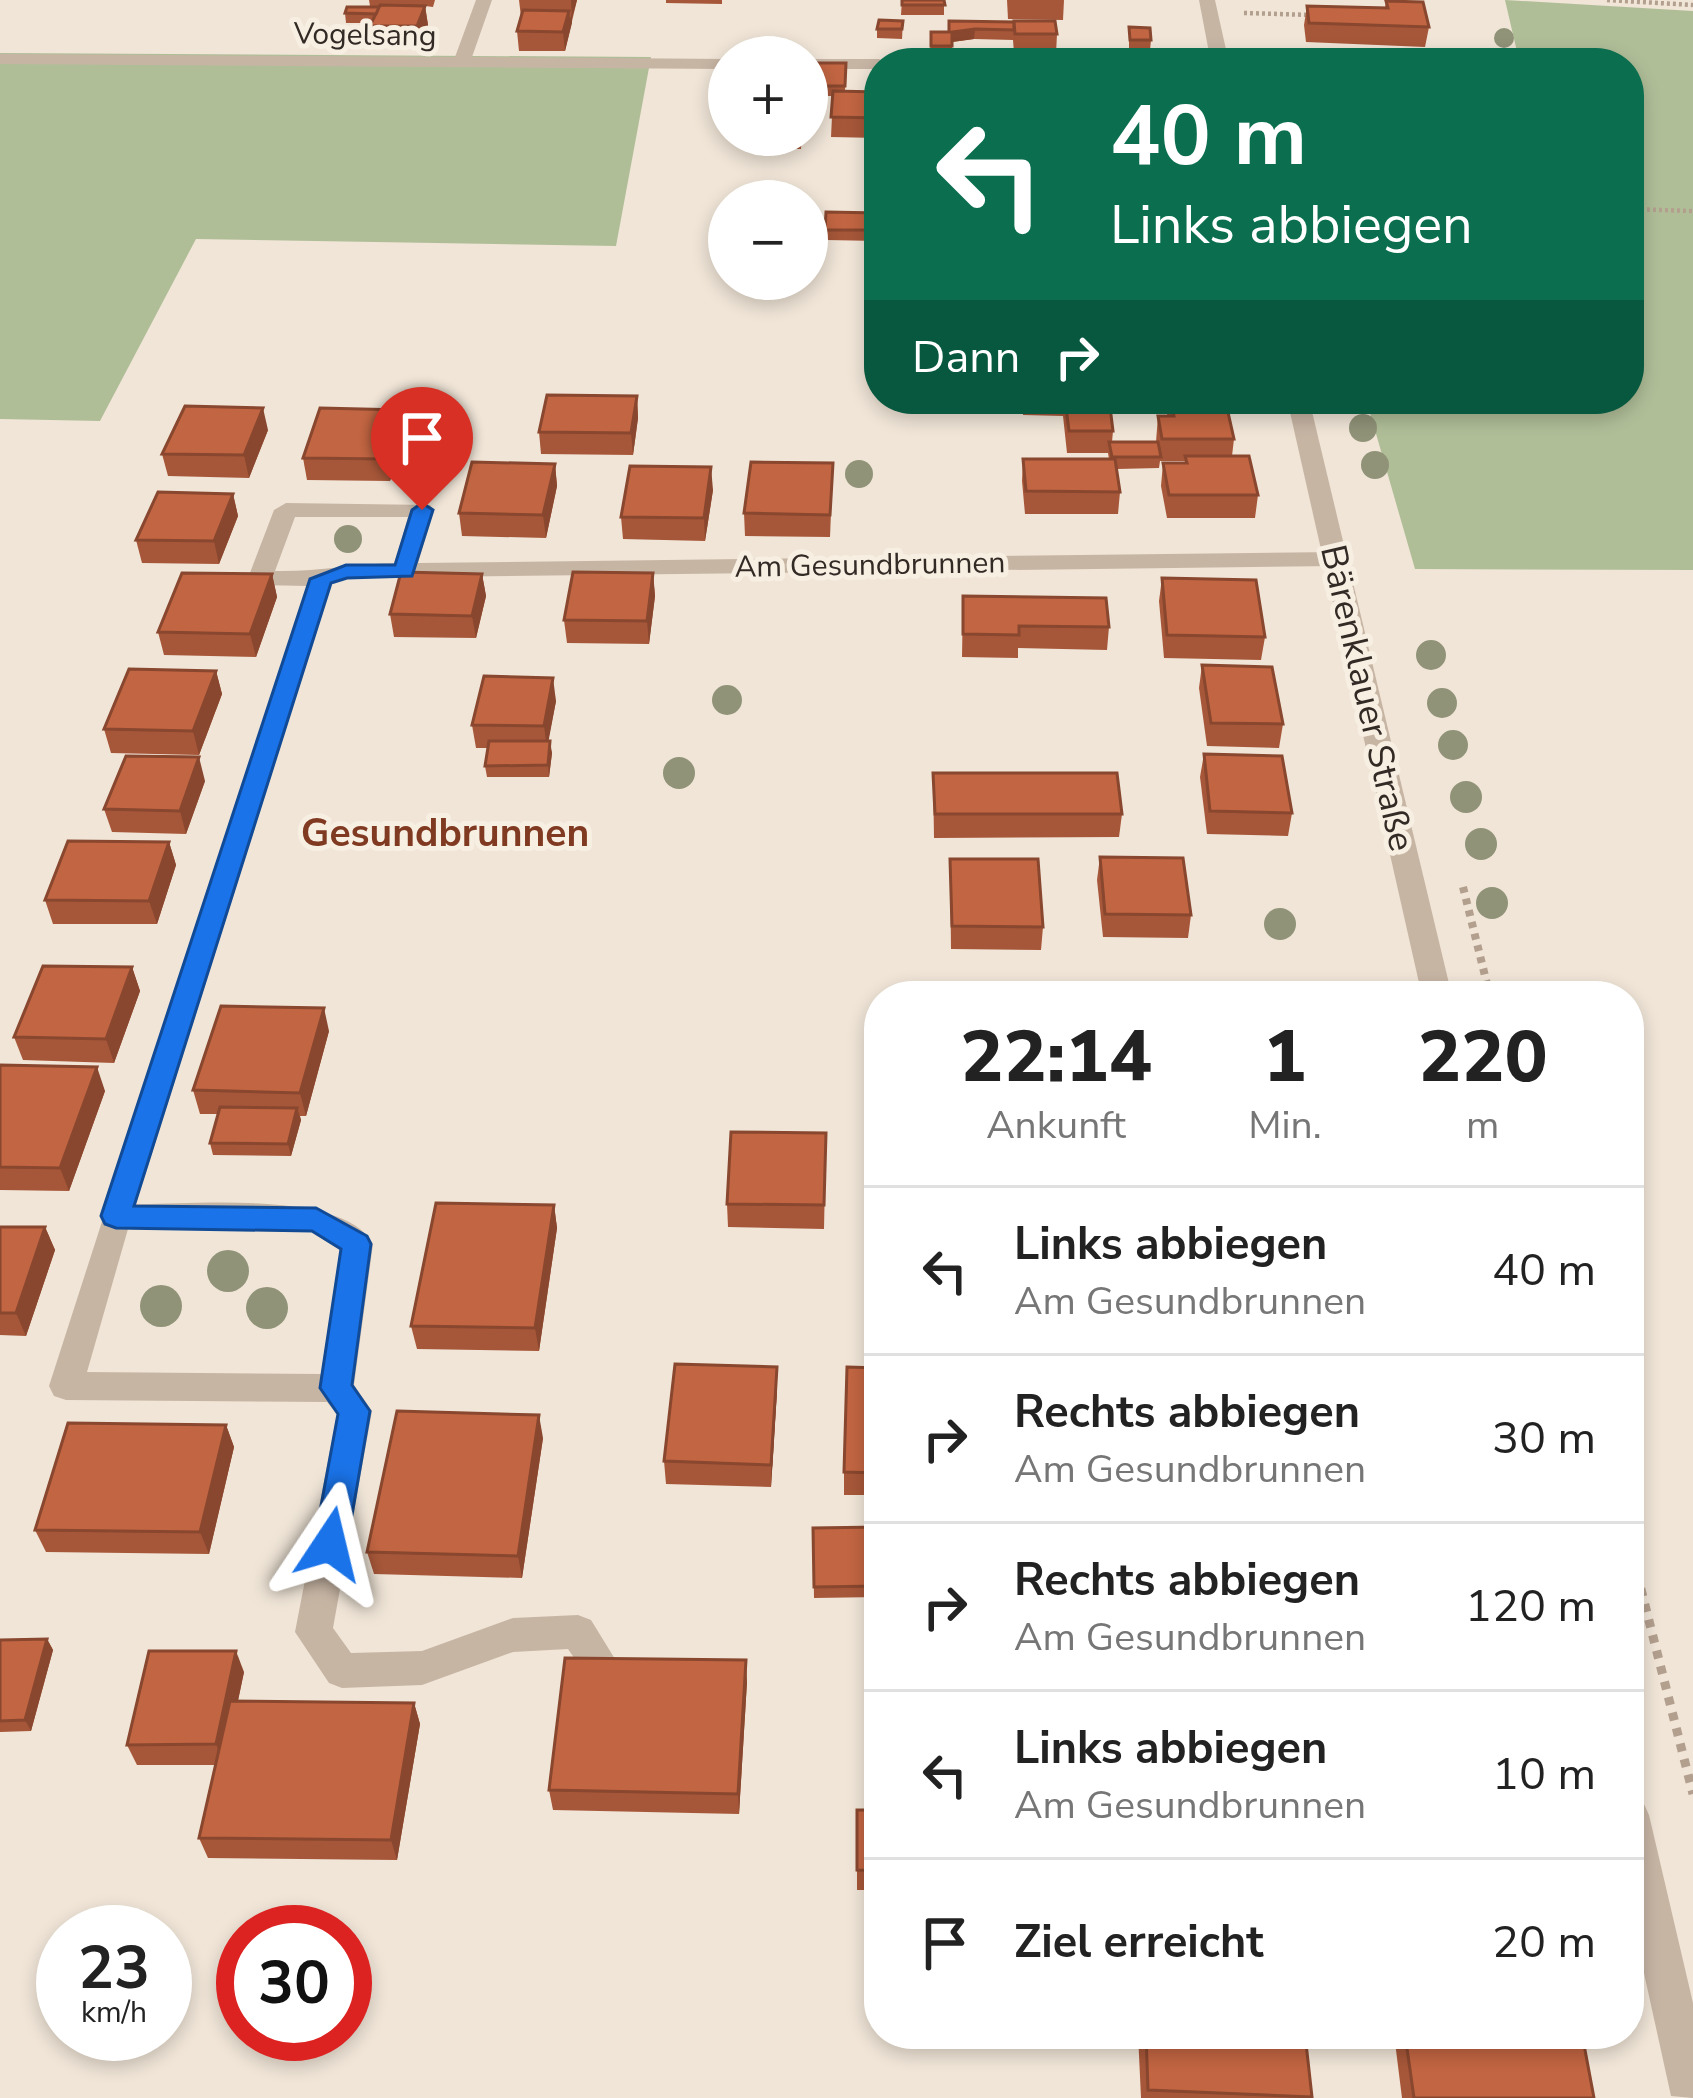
<!DOCTYPE html>
<html lang="de">
<head>
<meta charset="utf-8">
<style>
	:root { --surface:#fff; --page:#f6f6f6; --text:#222; --muted:#767676; --line:#e0e0e0 }
	body { margin:0; font-family:"Nunito Sans",sans-serif; background:var(--page); color:var(--text); height:100vh; display:flex; flex-direction:column; font-size:45px; white-space:nowrap }
	* { box-sizing:border-box; margin:0 }
	p { font-size:39px; color:var(--muted) }
	.icon { flex:none; width:66px; height:66px; fill:none; stroke:currentColor; stroke-width:2; stroke-linecap:round; stroke-linejoin:round }
	.map { position:relative; flex:1; overflow:hidden }
	.sheet { position:absolute; left:864px; top:981px; width:780px; height:1068px; display:flex; flex-direction:column; background:var(--surface); border-radius:48px; box-shadow:0 6px 18px #0003 }
	.sheet>* { flex:none }
	.banner { position:absolute; left:864px; top:48px; width:780px; height:366px; border-radius:48px; box-shadow:0 6px 18px #0003; background:#0b6e4f; color:#fff; overflow:hidden }
	.tools { position:absolute; left:708px; top:36px; display:grid; gap:24px }
	.tools a { display:grid; place-items:center; width:120px; height:120px; border-radius:50%; background:var(--surface); box-shadow:0 6px 18px #0003; font-size:60px }
	.speed { position:absolute; left:36px; top:1905px; display:flex; gap:24px; font-size:60px; font-weight:700; text-align:center }
	.speed>* { display:grid; place-content:center; width:156px; height:156px; border-radius:50%; background:var(--surface); box-shadow:0 6px 18px #0003; line-height:1 }
	.speed small { font-size:30px; font-weight:400 }
	.speed .limit { border:18px solid #d22; background:#fff; color:#111 }
	.pin { position:absolute; display:grid; place-items:center; width:102px; height:102px; color:#fff; margin:-123px -51px; border-radius:50% 50% 50% 0; rotate:-45deg; box-shadow:0 0 12px #0007 }
	.pin .icon { rotate:45deg }
	.me { position:absolute; width:132px; margin:-66px; rotate:10deg; stroke-linejoin:round; filter:drop-shadow(0 0 9px #0008) }
	.turn { display:flex; align-items:center; gap:42px; height:252px; padding:0 48px; font-size:54px }
	.turn .icon { width:156px; height:156px; stroke-width:2.5 }
	.turn b { display:block; font-size:84px; line-height:102px }
	.then { display:flex; align-items:center; height:114px; padding:0 48px; background:#0003; gap:24px; font-size:45px }
	.eta { display:flex; justify-content:space-evenly; align-items:center; height:204px; text-align:center }
	.eta b { font-size:72px; font-weight:800; line-height:84px }
	ul { padding:0; list-style:none }
	li { display:flex; align-items:center; gap:36px; height:168px; padding:0 48px; border-top:3px solid var(--line) }
	li div { flex:1 }
	li b { display:block; font-size:45px }
	li em { font-style:normal }
	.map>svg:first-child { display:block }
	.green { fill:#b0be98 }
	.lines { fill:none; stroke-linecap:round; stroke-linejoin:round }
	.path-far2 { stroke:#b39f8e; stroke-width:4.5; stroke-dasharray:3 3; stroke-linecap:butt }
	.path-far1 { stroke:#b39f8e; stroke-width:8; stroke-dasharray:6 6; stroke-linecap:butt }
	.path { stroke:#b39f8e; stroke-width:9; stroke-dasharray:8 8; stroke-linecap:butt }
	.minor { fill:#c7b5a4; fill-rule:evenodd }
	.tertiary { fill:#c7b5a4; fill-rule:evenodd }
	.tree { fill:#909378 }
	.wall { fill:#a75739 }
	.shaded-wall { fill:#88472e }
	.building { fill:#c26542; stroke:#88472e; stroke-width:3 }
	.route { fill:#1a73e8; stroke:#114b97; stroke-width:3 }
	.labels { text-anchor:middle; dominant-baseline:central; stroke-width:10; stroke-linejoin:round; paint-order:stroke }
	.far-street-label { font-size:30px; fill:#322a25; stroke:#f8efe3 }
	.street-label { font-size:36px; fill:#322a25; stroke:#f8efe3 }
	.neighbourhood-label { font-size:39px; font-weight:bold; fill:#7f3a21; stroke:#f8efe3 }
</style>
</head>
<body>
<div class="map">
<svg width="1693" height="2098" viewBox="0 0 1693 2098">
	<rect width="100%" height="100%" fill="#f0e5d7"/>
	<g class="green">
		<path d="M1505,0l188,11v559l-278,-1 -49,-170h263v-336h-359l-4,-14 252,7z"/>
		<path d="M0,53l651,4 -35,189 -420,-7 -96,182 -100,-2z"/>
	</g>
	<g class="lines">
		<g class="path-far2">
			<path d="M1607,0l86,5"/>
			<path d="M1244,13l69,2"/>
			<path d="M1629,209l64,2"/>
		</g>
		<path class="path-far1" d="M1463,887l27,109"/>
		<path class="path" d="M1629,1542l64,252"/>
		<g class="minor">
			<path d="M476,0h16l-20,57 257,2v10l-729,-5v-10l455,3z"/>
			<path d="M807,59h72l8,4h-8v6h-72z"/>
			<path d="M286,503l144,2 4,5 -16,53 917,-11 12,7 -12,7 -987,12 -16,5 -196,621c56,1 208,-15 237,40l-19,141 18,26 -39,217 18,25 71,-2 91,-33 65,-3 13,5 24,39 -6,12 -13,5 -13,-5 -15,-22 -55,3 -91,33 -80,3 -13,-5 -34,-51 42,-218 -10,-12 -261,-2 -12,-4 -5,-10 258,-800 -47,-1 -12,-7 26,-68zM295,517h113l-13,46c-42,1 -79,9 -120,8zM128,1229l183,3 29,18 -19,124 -234,-2z"/>
		</g>
		<g class="tertiary">
			<path d="M1199,0h16l14,63h-18z"/>
			<path d="M1287,399h22l143,597h-30z"/>
			<path d="M1629,1796l14,6 6,13 44,188v95l-22,-2 -42,-191z"/>
		</g>
	</g>
	<g class="tree">
		<circle cx="1504" cy="38" r="10"/>
		<circle cx="1363" cy="428" r="14"/>
		<circle cx="1375" cy="465" r="14"/>
		<circle cx="859" cy="474" r="14"/>
		<circle cx="348" cy="539" r="14"/>
		<circle cx="1431" cy="655" r="15"/>
		<circle cx="727" cy="700" r="15"/>
		<circle cx="1442" cy="703" r="15"/>
		<circle cx="1453" cy="745" r="15"/>
		<circle cx="679" cy="773" r="16"/>
		<circle cx="1466" cy="797" r="16"/>
		<circle cx="1481" cy="844" r="16"/>
		<circle cx="1492" cy="903" r="16"/>
		<circle cx="1280" cy="924" r="16"/>
		<circle cx="228" cy="1271" r="21"/>
		<circle cx="161" cy="1306" r="21"/>
		<circle cx="267" cy="1308" r="21"/>
	</g>
	<g class="wall">
		<path d="M369,0h66l-2,7 -8,-1 3,19 -9,21 -46,-1 -2,-22h-25l-1,-10 34,-6 -9,-1z"/>
		<path d="M519,0h58l-12,51h-46l-2,-20 4,-14z"/>
		<path d="M666,0h56v4l-56,-1z"/>
		<path d="M902,0h42v15h-43z"/>
		<path d="M1007,0h57l-1,20 -55,-1z"/>
		<path d="M1386,1l43,26 -4,20 -119,-5 -2,-17 3,-19 78,2z"/>
		<path d="M903,21l-1,18 -25,-1v-9z"/>
		<path d="M949,21l108,13 -1,20 -42,-1 -1,-13 -39,-1 -22,3v14h-22l1,-24h18z"/>
		<path d="M1129,27l22,13 -1,10h-21z"/>
		<path d="M846,63l-1,28 34,1v46l-48,-1 2,-41h-25v-10z"/>
		<path d="M748,135h54l-1,14h-53z"/>
		<path d="M826,212l53,1v28l-53,-1z"/>
		<path d="M637,396l1,22 -5,37 -92,-1 -2,-22z"/>
		<path d="M1022,399h87l4,32 -1,11h44l2,-26h9l1,-17h57l9,40 -2,17 26,39 -3,23h-88l-6,-32 2,-23h21l1,-2h-25l-1,7 -42,1 3,23 -2,22h-93l-3,-33 1,-22h86l-1,-6h-41l-4,-37 -40,-1z"/>
		<path d="M402,410l4,22 -16,49 -83,-1 -4,-22z"/>
		<path d="M268,430l-19,48 -81,-2 -6,-22z"/>
		<path d="M833,463l-3,74 -85,-1 -1,-23z"/>
		<path d="M555,464l2,22 -11,52 -84,-2 -3,-23z"/>
		<path d="M713,490l-8,51 -82,-2 -2,-22z"/>
		<path d="M233,494l5,22 -19,48 -77,-1 -6,-23z"/>
		<path d="M653,573l2,23 -6,48 -82,-1 -3,-23z"/>
		<path d="M272,574l5,23 -21,60 -92,-2 -6,-23z"/>
		<path d="M482,574l4,22 -10,42 -82,-1 -4,-23z"/>
		<path d="M1162,578l103,59 -4,23 -97,-2 -5,-57z"/>
		<path d="M963,596l146,31 -2,23 -89,-2v10l-56,-1z"/>
		<path d="M1202,665l81,59 -4,24 -72,-2 -8,-58z"/>
		<path d="M216,671l6,23 -23,61 -88,-2 -7,-24z"/>
		<path d="M556,701l-8,40 4,12 -3,24h-62l-2,-11 3,-18h-12l-4,-23z"/>
		<path d="M1204,754l88,59 -4,23 -81,-2 -7,-57z"/>
		<path d="M933,773l189,41 -3,23 -185,1z"/>
		<path d="M205,781l-19,53 -74,-2 -8,-23z"/>
		<path d="M169,842l7,23 -19,59h-104l-8,-24z"/>
		<path d="M1100,857l91,58 -3,23 -85,-1 -6,-57z"/>
		<path d="M950,859l93,68 -2,23 -90,-1z"/>
		<path d="M132,967l8,24 -26,72 -91,-3 -9,-23z"/>
		<path d="M329,1031l-23,85h-6l1,4 -10,36 -78,-1 -3,-12 8,-29h-18l-7,-24z"/>
		<path d="M0,1065l105,26 -36,100 -69,-1z"/>
		<path d="M826,1133l-2,96 -96,-2 -1,-23z"/>
		<path d="M554,1205l3,23 -18,123 -122,-2 -6,-23z"/>
		<path d="M0,1227h45l10,23 -29,86 -26,-1z"/>
		<path d="M879,1368v127h-35v-23z"/>
		<path d="M777,1390l-6,97 -105,-3 -2,-23z"/>
		<path d="M226,1425l8,22 -25,107 -163,-2 -11,-22z"/>
		<path d="M543,1438l-21,140 -148,-4 -7,-22z"/>
		<path d="M879,1527v70l-65,1 -1,-70z"/>
		<path d="M47,1639l6,11 -22,81 -31,1v-92z"/>
		<path d="M244,1672l-6,29 176,2 6,21 -23,136 -189,-2 -9,-20 17,-73h-79l-10,-20z"/>
		<path d="M747,1682l-8,132 -186,-4 -4,-20z"/>
		<rect x="857" y="1810" width="22" height="80"/>
		<path d="M1138,2034h167l6,64h-170z"/>
		<path d="M1394,2034h188l12,64h-192z"/>
	</g>
	<g class="shaded-wall">
		<path d="M571,0h6l-5,18z"/>
		<path d="M425,6l3,19 -9,21 -2,-20z"/>
		<path d="M569,11l1,8 2,-6v10l-7,28 -2,-19z"/>
		<path d="M975,29l-1,10 -22,3v-10z"/>
		<path d="M637,396l1,22 -5,37 -2,-22z"/>
		<path d="M263,408l5,22 -19,48 -5,-23z"/>
		<path d="M402,410l4,22 -16,49 -4,-22z"/>
		<path d="M555,464l2,22 -11,52 -3,-23z"/>
		<path d="M711,467l2,23 -8,51 -1,-23z"/>
		<path d="M233,494l5,22 -19,48 -5,-23z"/>
		<path d="M653,573l2,23 -6,48 -2,-23z"/>
		<path d="M272,574l5,23 -21,60 -6,-23z"/>
		<path d="M482,574l4,22 -10,42 -4,-22z"/>
		<path d="M216,671l6,23 -23,61 -6,-24z"/>
		<path d="M553,678l3,23 -9,48 -3,-23z"/>
		<path d="M550,741l2,12 -3,24 -1,-12z"/>
		<path d="M199,757l6,24 -19,53 -6,-23z"/>
		<path d="M169,842l7,23 -19,59 -8,-23z"/>
		<path d="M132,967l8,24 -26,72 -8,-24z"/>
		<path d="M324,1008l5,23 -23,85 -6,-23z"/>
		<path d="M97,1067l8,24 -36,100 -9,-23z"/>
		<path d="M297,1108l4,12 -10,36 -3,-12z"/>
		<path d="M554,1205l3,23 -18,123 -4,-23z"/>
		<path d="M45,1227l10,23 -29,86 -10,-23z"/>
		<path d="M777,1367v23l-6,97v-22z"/>
		<path d="M539,1415l4,23 -21,140 -4,-22z"/>
		<path d="M226,1425l8,22 -25,107 -9,-22z"/>
		<path d="M47,1639l6,11 -22,81 -6,-11z"/>
		<path d="M236,1651l8,21 -20,93 -8,-21z"/>
		<path d="M746,1660l1,22 -8,132 -1,-20z"/>
		<path d="M414,1703l6,21 -23,136 -6,-20z"/>
	</g>
	<g class="building">
		<path d="M902,0h42l1,5h-43z"/>
		<path d="M1386,1l37,1 6,25 -120,-4 -2,-17 81,2z"/>
		<path d="M380,5l45,1 -8,20h-47z"/>
		<path d="M347,7h32l-3,7 -31,-1z"/>
		<path d="M523,10l46,1 -6,21 -46,-1z"/>
		<path d="M879,20l24,1 -1,8h-25z"/>
		<path d="M949,21l65,1v8l-39,-1 -23,3v14h-21v-14h18z"/>
		<path d="M1014,21h41l2,13h-42z"/>
		<path d="M1129,27l21,1 1,12h-21z"/>
		<path d="M997,61l55,1v1h-55z"/>
		<path d="M810,63h36l-1,23h-37z"/>
		<path d="M833,91l46,1v26l-48,-1z"/>
		<rect x="748" y="135" width="53" height="4"/>
		<path d="M826,212l53,1v17h-54z"/>
		<path d="M547,395l90,1 -6,37 -92,-1z"/>
		<path d="M1065,399h44l4,32h-44z"/>
		<path d="M1170,399h55l9,40h-72l-4,-23h16z"/>
		<path d="M185,406l78,2 -19,47 -82,-1z"/>
		<path d="M320,408l82,2 -16,49 -83,-1z"/>
		<path d="M1109,442h49l3,15h-49z"/>
		<path d="M1185,456h64l9,39h-89l-6,-32h24z"/>
		<path d="M1023,459h92l5,33 -94,-1z"/>
		<path d="M472,462l83,2 -12,51 -84,-2z"/>
		<path d="M751,462l82,1 -3,52 -86,-2z"/>
		<path d="M630,466l81,1 -7,51 -83,-1z"/>
		<path d="M158,492l75,2 -19,47 -78,-1z"/>
		<path d="M401,572l81,2 -10,42 -82,-2z"/>
		<path d="M573,572l80,1 -6,48 -83,-1z"/>
		<path d="M182,573l90,1 -22,60 -92,-2z"/>
		<path d="M1162,578l94,2 9,57 -98,-2z"/>
		<path d="M963,596l143,2 3,29 -90,-1v9l-56,-1z"/>
		<path d="M1202,665l70,2 11,57 -72,-1z"/>
		<path d="M129,669l87,2 -23,60 -89,-2z"/>
		<path d="M484,676l69,2 -9,48 -72,-1z"/>
		<path d="M489,741h61l-2,24 -63,1z"/>
		<path d="M1204,754l78,2 10,57 -82,-2z"/>
		<path d="M126,756l73,1 -19,54 -76,-2z"/>
		<path d="M933,773h184l5,41h-187z"/>
		<path d="M68,841l101,1 -20,59 -104,-1z"/>
		<path d="M1100,857l83,1 8,57 -86,-1z"/>
		<path d="M950,859h88l5,68 -91,-1z"/>
		<path d="M43,966l89,1 -26,72 -92,-2z"/>
		<path d="M1128,987l121,3 1,6h-121z"/>
		<path d="M221,1006l103,2 -24,85 -107,-3z"/>
		<path d="M0,1065l97,2 -37,101 -60,-1z"/>
		<path d="M220,1107l77,1 -9,36 -78,-1z"/>
		<path d="M731,1132l95,1 -2,72 -97,-1z"/>
		<path d="M436,1203l118,2 -19,123 -124,-2z"/>
		<path d="M0,1227h45l-29,86h-16z"/>
		<path d="M675,1364l102,3 -6,98 -107,-4z"/>
		<path d="M847,1367l32,1v105l-35,-1z"/>
		<path d="M397,1411l142,4 -21,141 -151,-4z"/>
		<path d="M68,1423l158,2 -26,107 -165,-2z"/>
		<path d="M879,1527v59l-65,1 -1,-59z"/>
		<path d="M47,1639l-22,81 -25,1v-81z"/>
		<path d="M149,1651h87l-20,93 -89,1z"/>
		<path d="M565,1658l181,2 -8,134 -189,-4z"/>
		<path d="M230,1701l184,2 -23,137 -192,-2z"/>
		<path d="M857,1810h22v61l-22,-1z"/>
		<path d="M1146,2034h159l7,63 -164,-7z"/>
		<path d="M1405,2034h177l12,64h-180z"/>
	</g>
	<path class="route" d="M422,503l11,7 -21,66 -65,2 -16,5 -197,623 182,2 51,28 4,8 -19,141 18,26 -23,133 -5,10 -12,4 -11,-4 -5,-10 24,-130 -18,-26 21,-139 -29,-18 -196,-3 -11,-4 -4,-8 209,-637 36,-14h49l17,-55z"/>
	<g class="labels">
		<g class="far-street-label">
			<text transform="translate(365 35) rotate(1)">Vogelsang</text>
			<text transform="translate(870 565) rotate(-1)">Am Gesundbrunnen</text>
		</g>
		<g class="street-label">
			<text transform="translate(1367 698) rotate(77)">Bärenklauer Straße</text>
		</g>
		<g class="neighbourhood-label">
			<text x="445" y="833">Gesundbrunnen</text>
		</g>
	</g>
</svg>
<div class="tools">
<a>+</a>
<a>−</a>
</div>
<div class="speed"><div>23<small>km/h</small></div><div class="limit">30</div></div>
<div class="pin" style="left:422px;top:510px;background:#d93025"><svg class="icon" aria-label="arrive" viewBox="0 0 24 24"><path d="M6 21V4h12l-3 4 3 4H6"/></svg></div>
<svg class="me" style="left:330px;top:1544px" viewBox="-20 -20 40 40"><path d="M0-17L14 15 0 8-14 15z" fill="#1a73e8" stroke="#fff" stroke-width="4"/></svg>
<div class="banner">
<div class="turn"><svg class="icon" aria-label="left" viewBox="0 0 24 24"><path d="M17 20v-9H6M10 6l-5 5 5 5"/></svg><div><b>40 m</b>Links abbiegen</div></div>
<div class="then">Dann<svg class="icon" aria-label="right" viewBox="0 0 24 24"><path d="M7 20v-9h11M14 6l5 5-5 5"/></svg></div>
</div>
<section class="sheet">
<div class="eta">
<div><b>22:14</b><p>Ankunft</p></div>
<div><b>1</b><p>Min.</p></div>
<div><b>220</b><p>m</p></div>
</div>
<ul>
<li><svg class="icon" aria-label="left" viewBox="0 0 24 24"><path d="M17 20v-9H6M10 6l-5 5 5 5"/></svg><div><b>Links abbiegen</b><p>Am Gesundbrunnen</p></div><em>40 m</em></li>
<li><svg class="icon" aria-label="right" viewBox="0 0 24 24"><path d="M7 20v-9h11M14 6l5 5-5 5"/></svg><div><b>Rechts abbiegen</b><p>Am Gesundbrunnen</p></div><em>30 m</em></li>
<li><svg class="icon" aria-label="right" viewBox="0 0 24 24"><path d="M7 20v-9h11M14 6l5 5-5 5"/></svg><div><b>Rechts abbiegen</b><p>Am Gesundbrunnen</p></div><em>120 m</em></li>
<li><svg class="icon" aria-label="left" viewBox="0 0 24 24"><path d="M17 20v-9H6M10 6l-5 5 5 5"/></svg><div><b>Links abbiegen</b><p>Am Gesundbrunnen</p></div><em>10 m</em></li>
<li><svg class="icon" aria-label="arrive" viewBox="0 0 24 24"><path d="M6 21V4h12l-3 4 3 4H6"/></svg><div><b>Ziel erreicht</b></div><em>20 m</em></li>
</ul>
</section>
</div>
</body>
</html>
